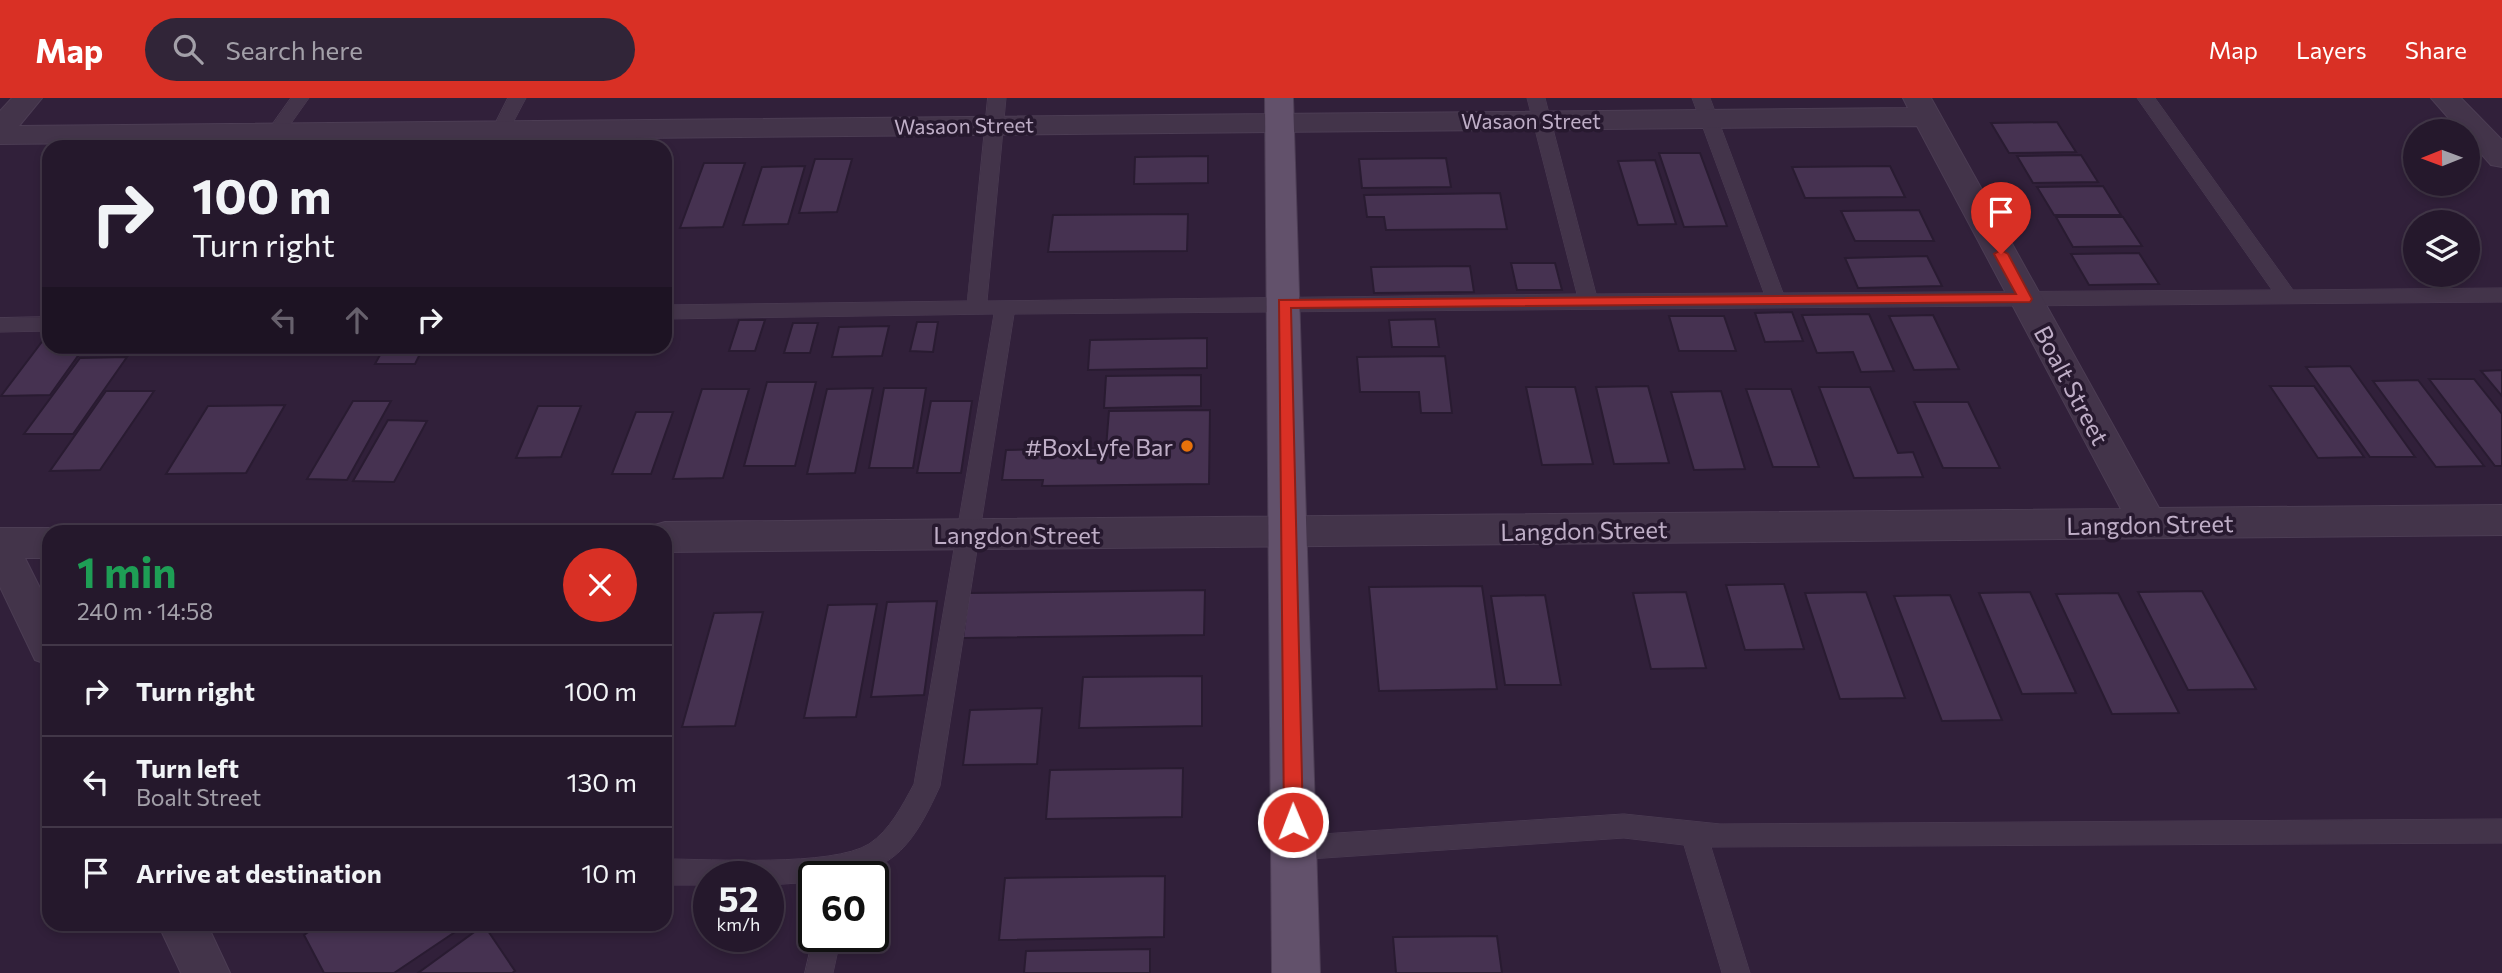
<!DOCTYPE html>
<html lang="en">
<head>
<meta charset="utf-8">
<style>
	:root { --surface:#25182c; --page:#312538; --text:#f1f3f6; --muted:#a3a0a9; --line:#423748; --accent:#d93025 }
	body { margin:0; font-family:Commissioner,sans-serif; background:var(--page); color:var(--text); height:100vh; display:flex; flex-direction:column; font-size:26px; white-space:nowrap }
	* { box-sizing:border-box; margin:0 }
	p { font-size:23px; color:var(--muted) }
	.icon { flex:none; width:38px; height:38px; fill:none; stroke:currentColor; stroke-width:2; stroke-linecap:round; stroke-linejoin:round }
	.map { position:relative; flex:1; overflow:hidden }
	.side { position:absolute; left:42px; top:427px; width:630px; height:406px; display:flex; flex-direction:column; background:var(--surface); border-radius:21px; box-shadow:0 4px 10px #0003,0 0 0 2px var(--line) }
	.side>* { flex:none }
	.top-card { position:absolute; left:42px; top:42px; width:630px; height:214px; border-radius:21px; box-shadow:0 4px 10px #0003,0 0 0 2px var(--line); background:#25182c; color:var(--text); overflow:hidden }
	.needle { width:46px; rotate:269deg }
	.buttons { position:absolute; left:2403px; top:21px; display:grid; gap:14px }
	.buttons a { display:grid; place-items:center; width:77px; height:77px; border-radius:50%; background:var(--surface); box-shadow:0 4px 10px #0003,0 0 0 2px var(--line); font-size:35px }
	.speed { position:absolute; left:693px; top:763px; display:flex; gap:14px; font-size:35px; font-weight:700; text-align:center }
	.speed>* { display:grid; place-content:center; width:91px; height:91px; border-radius:50%; background:var(--surface); box-shadow:0 4px 10px #0003,0 0 0 2px var(--line); line-height:1 }
	.speed small { font-size:18px; font-weight:400 }
	.speed .limit { border:4px solid #111; border-radius:10px; background:#fff; color:#111 }
	.pin { position:absolute; display:grid; place-items:center; width:60px; height:60px; color:#fff; margin:-72px -30px; border-radius:50% 50% 50% 0; rotate:-45deg; box-shadow:0 0 7px #0007 }
	.pin .icon { rotate:45deg }
	.me { position:absolute; width:77px; margin:-38px; rotate:359deg; stroke-linejoin:round; filter:drop-shadow(0 0 5px #0008) }
	.turn { display:flex; align-items:center; gap:24px; height:147px; padding:0 35px; font-size:32px }
	.turn .icon { width:91px; height:91px; stroke-width:2.5 }
	.turn b { display:block; font-size:49px; line-height:60px }
	.lanes { display:flex; align-items:center; height:66px; padding:0 35px; background:#0003; justify-content:center; gap:35px; direction:ltr }
	.lanes .off { opacity:.35 }
	.round { display:grid; place-items:center; flex:none; width:74px; height:74px; border-radius:37px; background:var(--page) }
	.head { display:flex; align-items:center; justify-content:space-between; height:119px; padding:0 35px }
	h1 { font-size:42px; font-weight:700; line-height:52px; color:#1e9e55 }
	ul { padding:0; list-style:none }
	li { display:flex; align-items:center; gap:21px; height:91px; padding:0 35px; border-top:2px solid var(--line) }
	li div { flex:1 }
	li b { display:block; font-size:26px }
	li em { font-style:normal }
	header { display:flex; align-items:center; gap:42px; box-sizing:border-box; height:98px; padding:0 35px; background:var(--accent); color:#fff }
	header strong { font-size:33px }
	nav { display:flex; gap:38px; margin-inline-start:auto; font-size:24px }
	.search { width:490px; height:63px; background:var(--page); display:flex; align-items:center; gap:18px; box-sizing:border-box; padding:0 24px; border-radius:38px; color:var(--muted); font-size:26px }
	.map>svg:first-child { display:block }
	.building { fill:#463251; stroke:#291b31; stroke-width:2 }
	.lines { fill:none; stroke-linecap:round; stroke-linejoin:round }
	.service-casing { stroke:#4c3d54; stroke-width:1 }
	.minor-casing { stroke:#4c3d54; stroke-width:2 }
	.primary-casing { stroke:#4c3d54; stroke-width:2 }
	.service { fill:#43344a; fill-rule:evenodd }
	.minor { fill:#43344a; fill-rule:evenodd }
	.primary { fill:#62516b; fill-rule:evenodd }
	.route { fill:#d93025; stroke:#8d1f18; stroke-width:2 }
	.food-dot { fill:#e8710a; stroke:#27192f; stroke-width:2.5 }
	.labels { text-anchor:middle; dominant-baseline:central; stroke-width:7; stroke-linejoin:round; paint-order:stroke }
	.far-street-label { font-size:21px; fill:#bfaec7; stroke:#27192f }
	.street-label { font-size:24px; fill:#bfaec7; stroke:#27192f }
	.poi-label { font-size:24px; fill:#bfaec7; stroke:#27192f; text-anchor:end }
</style>
</head>
<body>
<header>
<strong>Map</strong>
<div class="search"><svg class="icon" aria-label="search" viewBox="0 0 24 24"><circle cx="10" cy="10" r="6"/><path d="M15 15l6 6"/></svg>Search here</div>
<nav><a>Map</a><a>Layers</a><a>Share</a></nav>
</header>
<div class="map">
<svg width="2502" height="875" viewBox="0 0 2502 875">
	<rect width="100%" height="100%" fill="#31203a"/>
	<g class="building">
		<path d="M2057,24l19,30 -67,1 -18,-30z"/>
		<path d="M1659,55h41l27,73 -43,1z"/>
		<path d="M2081,57l17,27 -65,1 -16,-27z"/>
		<path d="M1208,58v27l-74,1 1,-27z"/>
		<path d="M1446,60l5,29 -89,1 -3,-29z"/>
		<path d="M815,61h37l-15,53 -38,1z"/>
		<path d="M1655,62l21,64 -38,1 -20,-64z"/>
		<path d="M704,65h41l-22,64 -43,1z"/>
		<path d="M805,68l-17,58 -45,1 19,-58z"/>
		<path d="M1890,68l15,31 -100,1 -13,-31z"/>
		<path d="M2103,88l18,29h-67l-17,-28z"/>
		<path d="M1500,95l7,36 -121,1 -2,-13h-17l-3,-22z"/>
		<path d="M1919,112l15,31h-79l-14,-30z"/>
		<path d="M1188,116l-1,37 -139,1 5,-37z"/>
		<path d="M2056,119h67l19,29 -69,1z"/>
		<path d="M2139,155l20,31 -70,1 -18,-31z"/>
		<path d="M1927,158l15,30 -84,2 -13,-30z"/>
		<path d="M1511,165h44l7,27h-45z"/>
		<path d="M1470,168l4,26 -100,1 -3,-26z"/>
		<path d="M1792,214l11,29 -38,1 -10,-29z"/>
		<path d="M1869,216l25,57 -33,1 -8,-20 -36,1 -15,-38z"/>
		<path d="M1933,217l26,54 -45,1 -25,-54z"/>
		<path d="M1669,218h55l12,35h-57z"/>
		<path d="M1435,221l4,28h-47l-3,-27z"/>
		<path d="M739,222h26l-10,31h-26z"/>
		<path d="M917,224h21l-5,30 -23,-1z"/>
		<path d="M793,225h25l-8,30h-26z"/>
		<path d="M889,228l-7,30 -50,1 7,-30z"/>
		<path d="M1207,240v30l-119,2 2,-30z"/>
		<path d="M44,241h5v7h36l-35,49 -49,1z"/>
		<path d="M385,248h39l-9,18h-40z"/>
		<path d="M1445,258l7,57h-31l-2,-21h-59l-3,-35z"/>
		<path d="M127,259l-54,77h-49l56,-76z"/>
		<path d="M2350,268l65,91h-45l-64,-90z"/>
		<path d="M2502,272v26l-21,-25z"/>
		<path d="M1201,277v31l-97,2 2,-32z"/>
		<path d="M2429,281h45l28,35v52h-7z"/>
		<path d="M2418,282l66,86 -48,1 -63,-86z"/>
		<path d="M767,284h49l-21,84h-51z"/>
		<path d="M1648,288l21,77 -55,1 -18,-77z"/>
		<path d="M2270,288h44l50,71 -46,1z"/>
		<path d="M1526,289h49l18,77 -51,1z"/>
		<path d="M1819,289h51l28,66 15,-1 10,25 -69,1z"/>
		<path d="M873,290l-18,85 -48,1 20,-85z"/>
		<path d="M884,290h42l-13,80h-44z"/>
		<path d="M702,291h47l-26,89 -50,1z"/>
		<path d="M1746,291h45l28,78h-46z"/>
		<path d="M106,293h48l-54,79 -50,1z"/>
		<path d="M1721,293l24,78 -51,1 -23,-78z"/>
		<path d="M353,303h38l-44,79 -40,-1z"/>
		<path d="M931,303h41l-11,72h-44z"/>
		<path d="M1914,304h54l32,66h-57z"/>
		<path d="M285,307l-39,68 -80,1 42,-68z"/>
		<path d="M538,308h43l-20,51 -45,1z"/>
		<path d="M1210,312l-1,74 -167,2 1,-6h-41l4,-30 100,-2 3,-37z"/>
		<path d="M636,314h37l-22,62h-39z"/>
		<path d="M388,322l39,1 -33,61 -41,-1z"/>
		<path d="M1784,486l20,65 -59,1 -19,-65z"/>
		<path d="M1482,488l15,103 -118,2 -10,-104z"/>
		<path d="M1205,492l-1,45 -241,3 6,-45z"/>
		<path d="M2202,493l54,98 -68,1 -50,-98z"/>
		<path d="M1686,494l20,76 -55,1 -18,-76z"/>
		<path d="M1866,494l39,106 -65,1 -35,-106z"/>
		<path d="M2030,494l46,101 -54,1 -43,-101z"/>
		<path d="M2118,495l61,120 -67,1 -56,-120z"/>
		<path d="M1545,497l16,90h-56l-14,-89z"/>
		<path d="M1950,497l52,125 -60,1 -48,-125z"/>
		<path d="M937,503l-13,94 -53,2 16,-95z"/>
		<path d="M877,506l-21,113 -52,1 24,-113z"/>
		<path d="M763,514l-28,114 -53,1 32,-114z"/>
		<path d="M1202,578v50l-123,2 4,-51z"/>
		<path d="M1042,610l-5,56 -74,1 7,-55z"/>
		<path d="M1183,670l-1,49 -136,2 4,-49z"/>
		<path d="M1165,778l-1,61 -165,3 6,-62z"/>
		<path d="M320,826h134l4,6 -64,43h-70l-20,-38z"/>
		<path d="M484,827l31,46 -3,2h-94z"/>
		<path d="M1497,838l5,37h-106l-3,-36z"/>
		<path d="M1150,851v24h-126l2,-22z"/>
	</g>
	<g class="lines">
		<g class="service-casing">
			<g id="service">
				<path d="M291,0h18l-27,38h-12l-3,-4z"/>
				<path d="M508,0h18l-19,36h-12l-3,-4z"/>
				<path d="M988,0h18l-19,203 590,-7 -50,-196h18l51,196 168,-1 -72,-195h18l73,195 489,-3 -135,-192h18l138,192 209,-2v14l-1488,12 -74,472c-30,66 -51,91 -126,91v5l-46,3v-8h-59v8h-44v-26c47,0 167,8 204,-15 21,-14 33,-38 45,-60l80,-470 -329,5v-14l302,-4z"/>
				<path d="M49,219v14l-49,1v-14z"/>
				<path d="M1624,716l96,10 782,-5v24l-791,4 39,126h-28l-38,-128 -60,-7 -330,22 -9,-3 -4,-9 4,-9 9,-3z"/>
				<path d="M814,836l27,2 -8,37h-28z"/>
			</g>
		</g>
		<g class="minor-casing">
			<g id="minor">
				<path d="M12,0h30l-23,28 1889,-18 -5,-10h28l228,410 343,-3v30l-1837,17v-20h-17l3,-6 14,-4 1456,-13 -204,-383 -1917,18v-33z"/>
				<path d="M2431,0h30l41,42v27l-11,-2 -23,-26v-8h-8z"/>
				<path d="M0,430h49l13,4h-13v26h-24l24,48v59l-14,-5 -35,-73z"/>
				<path d="M158,826h49l23,49h-49z"/>
			</g>
		</g>
		<g class="primary-casing">
			<path id="primary" d="M1265,0h28l27,875h-48z"/>
		</g>
		<use href="#service" class="service"/>
		<use href="#minor" class="minor"/>
		<use href="#primary" class="primary"/>
	</g>
	<path class="route" d="M2001,152l7,4 24,45 -2,3 -739,6 12,514 -3,6 -7,2 -6,-2 -3,-6 -5,-522 737,-6 -22,-40z"/>
	<circle class="food-dot" cx="1187" cy="348" r="7"/>
	<g class="labels">
		<g class="far-street-label">
			<text x="1531" y="22">Wasaon Street</text>
			<text transform="translate(964 27) rotate(-1)">Wasaon Street</text>
		</g>
		<g class="street-label">
			<text transform="translate(2072 287) rotate(62)">Boalt Street</text>
			<text transform="translate(2150 426) rotate(-1)">Langdon Street</text>
			<text transform="translate(1584 432) rotate(-1)">Langdon Street</text>
			<text x="1017" y="436">Langdon Street</text>
		</g>
		<g class="poi-label">
			<text x="1173" y="348">#BoxLyfe Bar</text>
		</g>
	</g>
</svg>
<div class="buttons">
<a><svg class="needle" viewBox="-14 -14 28 28"><path d="M0-13l5 13h-10z" fill="#e53935"/><path d="M0 13l5-13h-10z" fill="#a3a0a9"/></svg></a>
<a><svg class="icon" aria-label="layers" viewBox="0 0 24 24"><path d="M12 4l9 5-9 5-9-5zM3 14l9 5 9-5"/></svg></a>
</div>
<div class="speed"><div>52<small>km/h</small></div><div class="limit">60</div></div>
<div class="pin" style="left:2001px;top:156px;background:#d93025"><svg class="icon" aria-label="arrive" viewBox="0 0 24 24"><path d="M6 21V4h12l-3 4 3 4H6"/></svg></div>
<svg class="me" style="left:1293px;top:724px" viewBox="-20 -20 40 40"><circle r="17" fill="#d93025" stroke="#fff" stroke-width="3"/><path d="M0-11L8 9 0 5-8 9z" fill="#fff"/></svg>
<div class="top-card">
<div class="turn"><svg class="icon" aria-label="right" viewBox="0 0 24 24"><path d="M7 20v-9h11M14 6l5 5-5 5"/></svg><div><b>100 m</b>Turn right</div></div>
<div class="lanes"><svg class="icon off" aria-label="left" viewBox="0 0 24 24"><path d="M17 20v-9H6M10 6l-5 5 5 5"/></svg><svg class="icon off" aria-label="ahead" viewBox="0 0 24 24"><path d="M12 20V5M6 11l6-6 6 6"/></svg><svg class="icon" aria-label="right" viewBox="0 0 24 24"><path d="M7 20v-9h11M14 6l5 5-5 5"/></svg></div>
</div>
<section class="side">
<div class="head"><div><h1>1 min</h1><p>240 m · 14:58</p></div><a class="round" style="background:#d93025;color:#fff"><svg class="icon" aria-label="close" viewBox="0 0 24 24"><path d="M6 6l12 12M18 6L6 18"/></svg></a></div>
<ul>
<li><svg class="icon" aria-label="right" viewBox="0 0 24 24"><path d="M7 20v-9h11M14 6l5 5-5 5"/></svg><div><b>Turn right</b></div><em>100 m</em></li>
<li><svg class="icon" aria-label="left" viewBox="0 0 24 24"><path d="M17 20v-9H6M10 6l-5 5 5 5"/></svg><div><b>Turn left</b><p>Boalt Street</p></div><em>130 m</em></li>
<li><svg class="icon" aria-label="arrive" viewBox="0 0 24 24"><path d="M6 21V4h12l-3 4 3 4H6"/></svg><div><b>Arrive at destination</b></div><em>10 m</em></li>
</ul>
</section>
</div>
</body>
</html>
